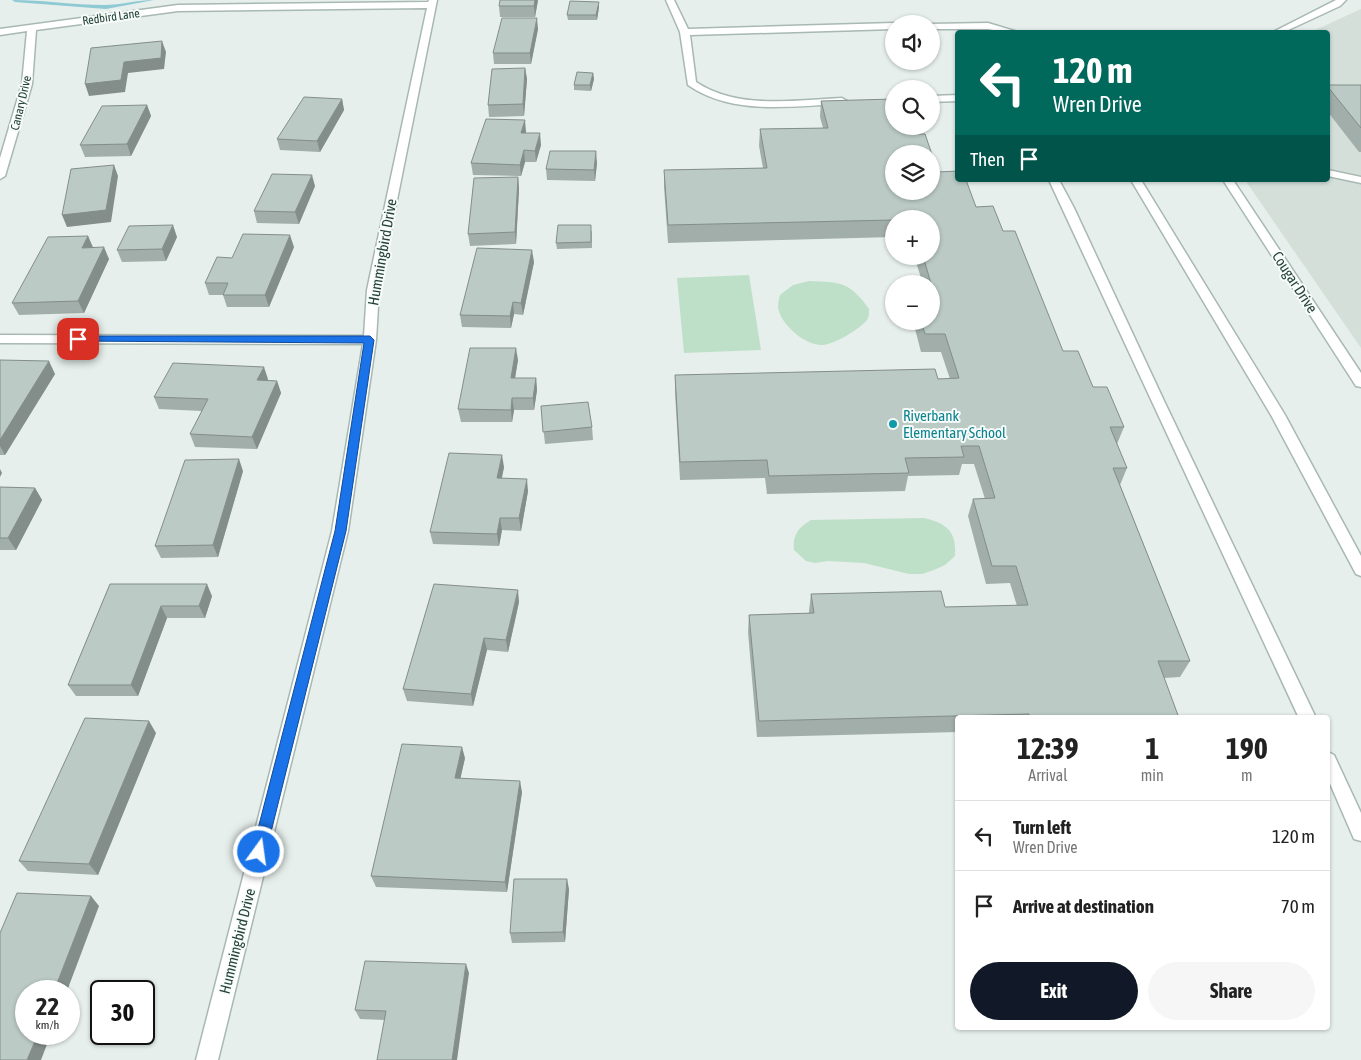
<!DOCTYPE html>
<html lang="en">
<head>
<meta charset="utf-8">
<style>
	:root { --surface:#fff; --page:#f6f6f6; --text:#222; --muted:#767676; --line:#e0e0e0; --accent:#111827 }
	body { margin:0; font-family:"Asap Condensed",sans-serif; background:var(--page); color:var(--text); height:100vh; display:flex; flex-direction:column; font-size:19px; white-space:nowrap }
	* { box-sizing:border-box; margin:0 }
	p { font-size:16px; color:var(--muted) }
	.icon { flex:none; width:28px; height:28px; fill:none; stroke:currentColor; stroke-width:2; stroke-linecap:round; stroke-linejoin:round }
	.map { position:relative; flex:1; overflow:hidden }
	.panel { position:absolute; left:955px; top:715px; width:375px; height:315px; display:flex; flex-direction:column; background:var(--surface); border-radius:5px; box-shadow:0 1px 4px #0004 }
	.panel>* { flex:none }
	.guide { position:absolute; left:955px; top:30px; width:375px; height:152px; border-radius:5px; box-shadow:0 1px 4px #0004; background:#00695c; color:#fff; overflow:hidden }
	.fabs { position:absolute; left:885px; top:15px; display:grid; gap:10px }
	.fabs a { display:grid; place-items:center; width:55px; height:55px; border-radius:50%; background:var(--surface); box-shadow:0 1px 4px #0004; font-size:25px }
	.speed { position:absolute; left:15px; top:980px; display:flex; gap:10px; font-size:25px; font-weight:700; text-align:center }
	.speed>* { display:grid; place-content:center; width:65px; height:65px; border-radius:50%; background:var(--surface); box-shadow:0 1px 4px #0004; line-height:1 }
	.speed small { font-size:12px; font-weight:400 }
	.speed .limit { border:2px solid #111; border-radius:8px; background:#fff; color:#111 }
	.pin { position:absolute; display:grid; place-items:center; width:42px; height:42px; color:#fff; margin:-21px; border-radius:10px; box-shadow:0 2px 8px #0006 }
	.me { position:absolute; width:55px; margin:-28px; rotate:14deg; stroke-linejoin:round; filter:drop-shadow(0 0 4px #0008) }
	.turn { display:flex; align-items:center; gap:18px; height:105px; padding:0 15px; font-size:22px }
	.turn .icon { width:65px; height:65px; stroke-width:2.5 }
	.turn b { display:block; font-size:35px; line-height:42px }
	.then { display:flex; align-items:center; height:48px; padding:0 15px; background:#0003; gap:10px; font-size:19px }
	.eta { display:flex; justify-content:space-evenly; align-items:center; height:85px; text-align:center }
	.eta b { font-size:30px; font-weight:700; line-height:35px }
	.action { display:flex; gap:10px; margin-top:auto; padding:10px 15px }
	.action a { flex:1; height:58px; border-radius:30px; background:var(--accent); color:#fff; font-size:20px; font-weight:700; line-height:58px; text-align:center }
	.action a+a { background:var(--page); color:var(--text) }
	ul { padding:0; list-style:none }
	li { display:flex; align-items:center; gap:15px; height:70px; padding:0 15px; border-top:1px solid var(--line) }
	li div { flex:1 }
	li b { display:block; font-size:19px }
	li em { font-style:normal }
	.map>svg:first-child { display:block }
	.built { fill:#d4dfda }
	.green { fill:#bfe0c8 }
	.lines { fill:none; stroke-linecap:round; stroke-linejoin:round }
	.stream { fill:#8ec9d4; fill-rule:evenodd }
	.minor-casing { stroke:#a8b8b2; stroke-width:3 }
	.minor { fill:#fff; fill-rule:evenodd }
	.wall { fill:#a1aea9 }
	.shaded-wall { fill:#838d89 }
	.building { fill:#bbcac4; stroke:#838d89; fill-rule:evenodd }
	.route { fill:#1a73e8; stroke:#114b97 }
	.culture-dot { fill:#0f9aa8; stroke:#f7fbf9; stroke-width:2 }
	.labels { text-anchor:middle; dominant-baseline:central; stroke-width:4; stroke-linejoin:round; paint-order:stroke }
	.far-street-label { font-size:12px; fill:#24423a; stroke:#f7fbf9 }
	.street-label { font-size:15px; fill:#24423a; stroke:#f7fbf9 }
	.culture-label { font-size:15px; fill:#0d838f; stroke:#f7fbf9; text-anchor:start }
</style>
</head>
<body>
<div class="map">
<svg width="1361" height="1060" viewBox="0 0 1361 1060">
	<rect width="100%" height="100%" fill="#e6efeb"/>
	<path class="built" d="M1361,9v339l-116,-168h83v-148h-17z"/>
	<g class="green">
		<path d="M749,275l12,75 -77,3 -7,-75z"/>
		<path d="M809,281c32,1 41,1 60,28 0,4 0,8 -2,11 -7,9 -32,24 -44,25 -18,1 -43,-21 -45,-38 0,-4 1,-9 2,-12l13,-10z"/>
		<path d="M924,518c22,5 33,13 31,38l-10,9 -11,5 -12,4h-13l-45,-11 -36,-2 -13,2 -9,-2 -12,-11c-2,-15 5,-23 17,-30z"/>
	</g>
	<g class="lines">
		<path class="stream" d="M12,0c31,0 61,5 92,5 17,0 33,-5 50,-5l-48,9 -91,-7z"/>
		<g class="minor-casing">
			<g id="minor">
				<path d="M429,0h8l-58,290 -3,50 -28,191 -130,529h-22l136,-529 31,-187 -363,-1v-8l364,1 3,-46 60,-282 -249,3 -142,19 -4,54 -27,92 -5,3v-21l22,-74 5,-53 -27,4v-6l178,-24 250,-3z"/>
				<path d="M666,0h8l14,29 206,-6 2,1h-2v5l-204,6 6,47c42,28 98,18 146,16l5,3 -5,3c-52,2 -109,12 -154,-19l-8,-53z"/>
				<path d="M1336,0h10l-6,6 -56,26h-11z"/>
				<path d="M988,23l30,9h-14l-16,-3h-57v-5h-2z"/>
				<path d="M958,95v6l-27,1v-6z"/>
				<path d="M1328,170l33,7v6l-33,-7z"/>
				<path d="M1049,180h10l15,28 91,195 151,315h-17z"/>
				<path d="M1131,180h10l144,235 76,141v20l-5,-2 -85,-159z"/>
				<path d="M1223,180h10l128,193v14l-5,-1z"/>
				<path d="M1328,752l6,3 27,58v28l-7,-2 -26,-60z"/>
			</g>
		</g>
		<use href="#minor" class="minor"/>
	</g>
	<g class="wall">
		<path d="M538,0l-3,17h-35l-1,-11z"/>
		<path d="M599,7l-2,13h-29l-1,-5z"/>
		<path d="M538,29l-7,35h-37l-1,-11z"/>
		<path d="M525,68l2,11 -3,37 -35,1 -1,-12z"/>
		<path d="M593,73l1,6 -3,12 -17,-1v-5z"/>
		<path d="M1328,85h33v67h-2l-31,-40z"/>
		<path d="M342,99l2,11 -24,42 -40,-2 -3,-11z"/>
		<path d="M821,101l97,33 20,38 65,59 60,120 61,76 -7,17 10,24 -7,17 70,176 -10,16 -16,1 15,40h-221v14l-201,5 -9,-105 1,-17 60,-2v-2l2,-17 134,13 72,-1 -7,-23 -24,1 -18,-68 5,-17h12l-11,-35h-12l-3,11 -51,1 -3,15 -138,3 -2,-16 -85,2 -5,-88v-17l275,4 -9,-27h-20l-8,-31h18v-37h-8l-9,-28h17v-37h-37v18l-226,6 -4,-56v-17l99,-2 -4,-22 1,-17 63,-1 -3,-11z"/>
		<path d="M147,105l4,11 -20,40 -46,1 -5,-12z"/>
		<path d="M525,120v13l16,12 -5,17h-11l-4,14 -48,-1 -2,-12z"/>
		<path d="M597,163l-2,18 -48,-1 -1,-11z"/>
		<path d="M518,177l1,12 -3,55 -46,2 -2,-12z"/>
		<path d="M315,186l-16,38 -42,-1 -3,-12z"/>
		<path d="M592,231v17l-35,1 -1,-6z"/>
		<path d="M88,236l5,11 16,12 -25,54 -65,2 -7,-12z"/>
		<path d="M177,237l-11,24 -44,1 -5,-12z"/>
		<path d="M294,247l-25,60h-42l-4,-12h-14l-4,-12 27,-25z"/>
		<path d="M534,262l-11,53 -9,-1 -3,14 -49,-1 -2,-12z"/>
		<path d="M0,360l55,14 -50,81h-5z"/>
		<path d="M518,360l-3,18h21l1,12 -3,20h-20l-2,12h-51l-3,-13z"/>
		<path d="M268,379l-1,1 10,1 4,12 -24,56 -62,-2 -5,-13 12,-23 -43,-2 -5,-12z"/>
		<path d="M541,406l51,21 1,13 -48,4z"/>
		<path d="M504,467l-2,11 26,13 -7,40 -19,-1 -3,16 -66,-2 -3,-12z"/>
		<path d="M243,471l-25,86 -57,1 -6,-12z"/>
		<path d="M0,487l35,1 7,12 -26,50h-16z"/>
		<path d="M110,584l102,12 -7,22h-38l-29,78h-62l-8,-11z"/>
		<path d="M519,602l-11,50 -21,-2 -14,56 -66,-5 -4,-12z"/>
		<path d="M156,733l-58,142 -70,-4 -9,-10z"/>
		<path d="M465,758l-5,21 62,13 -15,100 -131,-5 -5,-11z"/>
		<path d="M569,889l-4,53 -53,1 -2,-10z"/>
		<path d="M469,973l-84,47 -25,-1 -5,-9z"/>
	</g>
	<g class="shaded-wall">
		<path d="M535,0h3l-3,17 -1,-11z"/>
		<path d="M599,2v5l-2,13 -1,-5z"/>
		<path d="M537,18l1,11 -7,35 -1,-11z"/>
		<path d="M162,41l4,11 -2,17 -36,4 -3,19 -36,4 -4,-12z"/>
		<path d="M525,68l2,11 -3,37 -1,-12z"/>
		<path d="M593,73l1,6 -3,12 -1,-6z"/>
		<path d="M342,99l2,11 -24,42 -3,-11z"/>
		<path d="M147,105l4,11 -20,40 -4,-12z"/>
		<path d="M525,120l1,12 -4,12 -1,-11z"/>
		<path d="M540,133l1,12 -5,17 -1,-11z"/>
		<path d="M524,150l1,12 -4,14 -1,-11z"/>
		<path d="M596,151l1,12 -2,18 -1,-11z"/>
		<path d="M114,165l4,11 -7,46 -44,5 -5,-12z"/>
		<path d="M312,175l3,11 -16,38 -4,-12z"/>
		<path d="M518,177l1,12 -3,55 -1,-12z"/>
		<path d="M173,225l4,12 -11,24 -4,-12z"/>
		<path d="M290,235l4,12 -25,60 -4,-12z"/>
		<path d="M88,236l5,12h-11z"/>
		<path d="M104,247l5,12 -25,54 -6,-12z"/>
		<path d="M532,250l2,12 -11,53 -2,-12z"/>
		<path d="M513,302l1,12 -3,14 -1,-12z"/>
		<path d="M516,348l2,12 -5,30 -2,-12z"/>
		<path d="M49,361l6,13 -50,81 -5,-9v-6z"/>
		<path d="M264,367l4,12 -6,13 -5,-12z"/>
		<path d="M536,378l1,12 -3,20 -1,-12z"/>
		<path d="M277,381l4,12 -24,56 -5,-12z"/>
		<path d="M512,398l2,12 -2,12 -1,-12z"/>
		<path d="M502,455l2,12 -5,23 -2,-12z"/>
		<path d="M239,459l4,12 -25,86 -5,-12z"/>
		<path d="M0,469l2,4 -2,4z"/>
		<path d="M527,479l1,12 -7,40 -2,-13z"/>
		<path d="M35,488l7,12 -26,50 -8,-12z"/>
		<path d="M500,518l2,12 -3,16 -2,-12z"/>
		<path d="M207,584l5,12 -7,22 -6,-12z"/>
		<path d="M518,590l1,12 -11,50 -2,-12z"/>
		<path d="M161,606l6,12 -29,78 -7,-11z"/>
		<path d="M484,638l3,12 -14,56 -2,-12z"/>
		<path d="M149,721l7,12 -58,142 -9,-11z"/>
		<path d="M462,747l3,11 -7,31 -3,-11z"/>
		<path d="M520,781l2,11 -15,100 -2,-10z"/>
		<path d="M567,879l2,10 -4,53 -2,-10z"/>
		<path d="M91,896l8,10 -32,85h-13z"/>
		<path d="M466,964l3,9 -12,87h-5z"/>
		<path d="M38,1034h13l-10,26h-14z"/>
	</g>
	<g class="building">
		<path d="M500,0h35l-1,6h-35z"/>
		<path d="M570,1l29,1 -3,13h-29z"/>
		<path d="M502,18h35l-7,35h-37z"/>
		<path d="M162,41l-1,17 -37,4 -3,18 -36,4 6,-36z"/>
		<path d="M525,68l-2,36 -35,1 4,-36z"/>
		<path d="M577,72l16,1 -3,12h-16z"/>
		<path d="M1328,85h33v43l-33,-41z"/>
		<path d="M304,97l38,2 -25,42 -40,-2z"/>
		<path d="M894,99v27h21l3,8h7l13,38 20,-1v9h8l10,27 17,-1 10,25h12l48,120h15l15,36h14l17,40h-14l17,41h-14l77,193h-32l21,57h-149l-1,-4 -270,7 -10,-106 65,-2 -3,-19 130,-3 4,16 83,-2 -12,-39h-24l-19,-67 22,-1 -16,-52h-18l3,11 -59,1 4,15 -140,3 -2,-16 -87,2 -5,-87 260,-6 3,10 21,-1 -14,-44h-20l-4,-13h10v-34h1l-9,-31h8v-37h-37v1l-226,5 -4,-55 103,-2 -7,-39 68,-1 -7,-27zM894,154h37v37h-37z"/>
		<path d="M147,105l-20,39 -47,1 22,-39z"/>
		<path d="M486,119l39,1 -4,13h19l-5,18 -11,-1 -4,15 -49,-2z"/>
		<path d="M550,151h46l-2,19 -48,-1z"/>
		<path d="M114,165l-8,45 -44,5 9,-46z"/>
		<path d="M272,174l40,1 -17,37 -41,-1z"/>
		<path d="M518,177l-3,55 -47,2 6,-56z"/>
		<path d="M173,225l-11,24 -45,1 12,-24z"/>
		<path d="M558,225h33v17l-35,1z"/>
		<path d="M243,234l47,1 -25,60h-42l5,-12h-23l12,-26 15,1z"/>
		<path d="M88,236l-6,12 22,-1 -26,54 -66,2 36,-66z"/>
		<path d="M477,248l55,2 -11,53 -8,-1 -3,14 -50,-1z"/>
		<path d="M470,348h46l-5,30h25l-3,20h-21l-1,12 -53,-1z"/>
		<path d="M0,360l49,1 -49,79z"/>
		<path d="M173,363l91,4 -7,13 20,1 -25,56 -62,-3 18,-35 -54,-2z"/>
		<path d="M588,402l4,25 -49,5 -2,-26z"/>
		<path d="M449,453l53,2 -5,23 30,1 -8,39h-19l-3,16 -67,-2z"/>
		<path d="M239,459l-26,86 -58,1 30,-86z"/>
		<path d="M0,487l35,1 -27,50h-8z"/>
		<path d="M110,584h97l-8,22h-38l-30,79h-63z"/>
		<path d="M434,584l84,6 -12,50 -22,-2 -13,56 -68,-5z"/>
		<path d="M85,718l64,3 -60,143 -70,-3z"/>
		<path d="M402,744l60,3 -7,31 65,3 -15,101 -134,-6z"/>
		<path d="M514,879h53l-4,53 -53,1z"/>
		<path d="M17,893l74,3 -37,95h-28v43h12l-11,26h-27v-127z"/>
		<path d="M365,961l101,3 -14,96h-75l9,-49 -31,-1z"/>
	</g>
	<path class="route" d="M78,336h292l4,4 -28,191 -80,321 -2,5 -5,2 -5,-2 -2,-5 83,-321 29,-188 -290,-2 -1,-2z"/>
	<circle class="culture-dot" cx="893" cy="424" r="5"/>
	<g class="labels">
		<g class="far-street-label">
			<text transform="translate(111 17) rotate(-8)">Redbird Lane</text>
			<text transform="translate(21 103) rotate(-77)">Canary Drive</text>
		</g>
		<g class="street-label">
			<text transform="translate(382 252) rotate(-80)">Hummingbird Drive</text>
			<text transform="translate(1295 282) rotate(57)">Cougar Drive</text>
			<text transform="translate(237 941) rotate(-76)">Hummingbird Drive</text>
		</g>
		<g class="culture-label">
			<text x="903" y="415">Riverbank<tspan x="903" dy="17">Elementary School</tspan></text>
		</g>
	</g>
</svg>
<div class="fabs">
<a><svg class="icon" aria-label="sound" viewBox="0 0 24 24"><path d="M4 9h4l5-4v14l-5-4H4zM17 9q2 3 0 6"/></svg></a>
<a><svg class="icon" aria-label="search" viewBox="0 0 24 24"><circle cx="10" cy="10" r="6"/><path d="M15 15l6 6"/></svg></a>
<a><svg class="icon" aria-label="layers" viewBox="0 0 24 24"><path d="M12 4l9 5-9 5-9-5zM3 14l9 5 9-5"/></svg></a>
<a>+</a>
<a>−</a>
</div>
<div class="speed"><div>22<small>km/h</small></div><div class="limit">30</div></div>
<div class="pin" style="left:78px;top:339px;background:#d93025"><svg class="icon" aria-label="arrive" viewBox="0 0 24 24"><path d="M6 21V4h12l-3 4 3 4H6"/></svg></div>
<svg class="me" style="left:259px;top:852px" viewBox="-20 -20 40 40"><circle r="17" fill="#1a73e8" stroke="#fff" stroke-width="3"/><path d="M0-11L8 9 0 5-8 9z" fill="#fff"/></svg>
<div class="guide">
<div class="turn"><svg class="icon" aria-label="left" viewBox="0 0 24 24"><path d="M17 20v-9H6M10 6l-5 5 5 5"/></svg><div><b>120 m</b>Wren Drive</div></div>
<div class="then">Then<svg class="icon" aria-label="arrive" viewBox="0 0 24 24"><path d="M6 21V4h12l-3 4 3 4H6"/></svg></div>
</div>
<section class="panel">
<div class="eta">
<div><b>12:39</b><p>Arrival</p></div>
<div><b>1</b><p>min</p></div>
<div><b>190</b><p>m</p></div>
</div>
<ul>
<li><svg class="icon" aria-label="left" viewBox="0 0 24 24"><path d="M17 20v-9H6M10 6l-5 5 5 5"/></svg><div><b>Turn left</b><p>Wren Drive</p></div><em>120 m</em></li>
<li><svg class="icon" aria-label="arrive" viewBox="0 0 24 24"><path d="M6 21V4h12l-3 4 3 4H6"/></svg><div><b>Arrive at destination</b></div><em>70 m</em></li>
</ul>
<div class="action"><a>Exit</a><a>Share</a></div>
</section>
</div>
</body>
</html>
